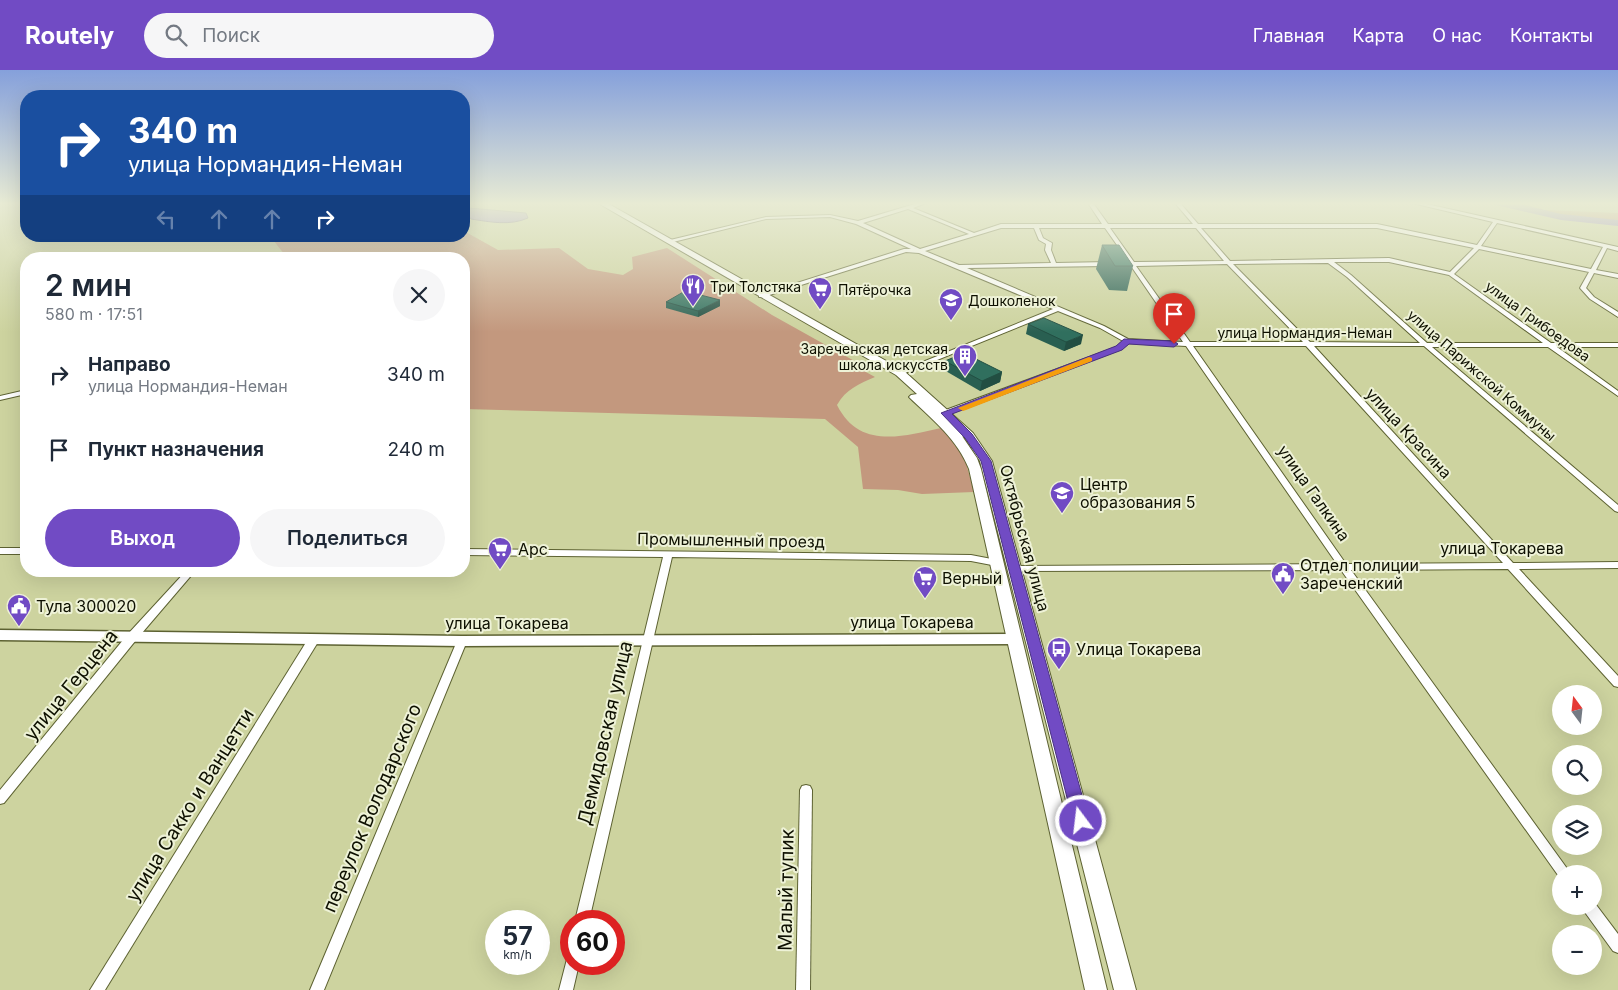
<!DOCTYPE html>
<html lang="ru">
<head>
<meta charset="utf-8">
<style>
	:root { --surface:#fff; --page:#f6f6f7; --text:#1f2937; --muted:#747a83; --accent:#714bc4 }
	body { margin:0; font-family:Inter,sans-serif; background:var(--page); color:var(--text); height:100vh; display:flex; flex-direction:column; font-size:19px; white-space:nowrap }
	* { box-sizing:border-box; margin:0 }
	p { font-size:16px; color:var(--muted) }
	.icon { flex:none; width:28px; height:28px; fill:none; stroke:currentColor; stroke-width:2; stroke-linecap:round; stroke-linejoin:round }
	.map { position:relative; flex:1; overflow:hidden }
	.drawer { position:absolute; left:20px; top:182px; width:450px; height:325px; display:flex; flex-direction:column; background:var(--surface); border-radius:20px; box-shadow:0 5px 20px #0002 }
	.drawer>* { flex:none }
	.guide { position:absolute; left:20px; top:20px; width:450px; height:152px; border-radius:20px; box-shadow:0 5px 20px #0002; background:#1a4fa0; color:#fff; overflow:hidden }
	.needle { width:32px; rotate:345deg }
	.buttons { position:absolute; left:1552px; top:615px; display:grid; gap:10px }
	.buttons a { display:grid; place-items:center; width:50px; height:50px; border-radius:50%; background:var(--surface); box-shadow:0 5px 20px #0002; font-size:25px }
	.speed { position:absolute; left:485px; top:840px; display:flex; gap:10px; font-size:25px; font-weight:700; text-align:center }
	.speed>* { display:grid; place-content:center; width:65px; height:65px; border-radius:50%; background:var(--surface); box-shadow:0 5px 20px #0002; line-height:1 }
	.speed small { font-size:12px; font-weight:400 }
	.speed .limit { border:8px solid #d22; background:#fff; color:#111 }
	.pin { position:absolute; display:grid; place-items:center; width:42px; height:42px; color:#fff; margin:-51px -21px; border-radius:50% 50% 50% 0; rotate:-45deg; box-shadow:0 0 5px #0007 }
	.pin .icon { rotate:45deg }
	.me { position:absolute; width:55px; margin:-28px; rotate:345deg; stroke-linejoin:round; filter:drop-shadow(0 0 4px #0008) }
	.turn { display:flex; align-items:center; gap:18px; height:105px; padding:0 25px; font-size:22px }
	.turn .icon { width:65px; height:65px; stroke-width:2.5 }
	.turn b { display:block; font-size:35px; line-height:42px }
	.lanes { display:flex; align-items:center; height:48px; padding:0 25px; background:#0003; justify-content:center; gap:25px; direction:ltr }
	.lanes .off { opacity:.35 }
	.round { display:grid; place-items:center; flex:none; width:52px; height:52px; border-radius:26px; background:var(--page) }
	.summary { display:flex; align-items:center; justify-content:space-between; height:85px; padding:0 25px }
	h1 { font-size:30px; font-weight:600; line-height:38px }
	.button { display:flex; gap:10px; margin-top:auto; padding:10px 25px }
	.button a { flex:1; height:58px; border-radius:30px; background:var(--accent); color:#fff; font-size:20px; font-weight:600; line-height:58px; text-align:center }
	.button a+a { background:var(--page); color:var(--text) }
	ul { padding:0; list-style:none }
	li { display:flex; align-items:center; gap:15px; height:75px; padding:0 25px }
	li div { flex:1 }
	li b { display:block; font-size:19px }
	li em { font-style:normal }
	header { display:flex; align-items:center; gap:30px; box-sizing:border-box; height:70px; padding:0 25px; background:var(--accent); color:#fff }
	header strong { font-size:24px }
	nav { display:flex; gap:28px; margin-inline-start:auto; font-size:18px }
	.search { width:350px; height:45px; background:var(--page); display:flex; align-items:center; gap:12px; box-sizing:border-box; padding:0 18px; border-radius:28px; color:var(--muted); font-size:19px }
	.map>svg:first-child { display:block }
	.green { fill:#c3987e }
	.water { fill:#9181c8; stroke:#6a5f8c }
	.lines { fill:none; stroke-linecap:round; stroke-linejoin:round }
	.river { fill:#9181c8; fill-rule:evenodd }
	.minor-casing { stroke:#5d6232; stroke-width:2 }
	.tertiary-casing { stroke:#5d6232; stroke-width:3 }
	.primary-casing { stroke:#5d6232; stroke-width:2 }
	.minor { fill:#fff; fill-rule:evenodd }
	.tertiary { fill:#fff; fill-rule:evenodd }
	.primary { fill:#fff; fill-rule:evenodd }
	.wall { fill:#295f51 }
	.shaded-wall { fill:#224e42 }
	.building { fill:#306f5e; stroke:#224e42 }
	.route { fill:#714bc4; stroke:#49317f }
	.slow { fill:#f59e0b }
	.labels { text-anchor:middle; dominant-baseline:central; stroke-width:4; stroke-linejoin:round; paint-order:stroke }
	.far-poi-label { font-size:14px; fill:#0e1001; stroke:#eef2d7; text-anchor:start }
	.far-street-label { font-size:14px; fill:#0e1001; stroke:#eef2d7 }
	.street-label { font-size:16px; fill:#0e1001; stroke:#eef2d7 }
	.poi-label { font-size:16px; fill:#0e1001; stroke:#eef2d7; text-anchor:start }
	.near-street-label { font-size:19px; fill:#0e1001; stroke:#eef2d7 }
</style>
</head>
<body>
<header>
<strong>Routely</strong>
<div class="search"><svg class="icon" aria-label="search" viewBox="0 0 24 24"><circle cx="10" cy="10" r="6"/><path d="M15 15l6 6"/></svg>Поиск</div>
<nav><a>Главная</a><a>Карта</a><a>О нас</a><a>Контакты</a></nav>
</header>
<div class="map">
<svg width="1618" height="920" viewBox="0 0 1618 920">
	<rect width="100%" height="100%" fill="#cdd39f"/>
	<g class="green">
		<path d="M1504,133h16l24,7 74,3v8l-58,-6z"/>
		<path d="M464,161l34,19 61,-2 29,21 35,6 10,-6 -1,-12 35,-9 105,67 86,48 6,8 11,6c-16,7 -29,12 -38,28 22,44 64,32 104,23l22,24 11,40 -52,2 -24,-4 -35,-1 -5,-42 -33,-28 -361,-10v-150h-176l-18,-23h194z"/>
	</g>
	<path class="water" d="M469,138l57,5 2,5c-18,8 -38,4 -57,1l-4,-5z"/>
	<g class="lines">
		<path class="river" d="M1495,133h21l45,11 57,6v6l-57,-6 -65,-15z"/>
		<g class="minor-casing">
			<g id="minor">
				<path d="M918,133h8l-13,5 61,25 27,-9h101l-14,-21h5l15,21h85l-18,-21h5l18,21h179l100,21 16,-23 -81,-19h10l196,44v4l-11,-3 -11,22 22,4v4l-24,-5 -8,15 8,9 24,15v5l-28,-18 -10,-11 9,-16 -110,-23 -25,25 97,69h67v4h-61l61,44v5l-70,-49h-116l186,158v7l-3,-1 -191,-165h-110l199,217 105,-1v6l-99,1 99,107v11l-4,-1 -106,-117 -157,1 220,304h-10l-1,4 -219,-308 -329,1 -2,-2 2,-2 3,-1 322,-2 -151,-218 -57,-3 -8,6 -175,66 -4,-2 1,-2 174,-64 6,-6 -23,-13 -42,-17 -158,64 -3,-2 1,-1 155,-63 -134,-56 -13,-1 -143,45h-4v-2l145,-46h7l-55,-25 -26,-7 -64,2 -97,24 -3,-2 100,-24 64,-2 28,6zM908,139l61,25 -49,15 -57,-26zM1497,153l106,24 -12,22 -110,-23zM1001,158h33l5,12 7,4 -1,6 6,13 -92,2 -34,-14zM1039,158h66l24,34 -4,1v2l6,1 52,76 -55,-3 -24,-13 -137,-58 142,-2 3,-2 -3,-2 -53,1 -5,-13 1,-7 -9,-5zM1110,158h86l28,33 -90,1zM1201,158h176l97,20 -24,24 -61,-14 -159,3zM1334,192h55l60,13 94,68h-116l-76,-68zM1328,193l19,14 73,66 -110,-1 -77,-78zM1227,194l76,78h-113l-54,-76zM1193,276h113l197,217 -157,1z"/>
				<path d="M26,320v4l-26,6v-4z"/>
				<rect x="0" y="478" width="26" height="6"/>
				<path d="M464,479l507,6 26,5 5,3 -5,3 -26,-5 -299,-4 -83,364h-14l88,-364 -199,-2z"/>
				<path d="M186,501h9l-59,69 -132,163 -4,1v-14l128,-156z"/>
				<path d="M314,565l4,1 1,3 -1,3 -213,348h-15l220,-354z"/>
				<path d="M462,567l4,1 1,3 -143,349h-14l147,-349 1,-3z"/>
				<path d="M806,715l4,1 2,4 -2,200h-14l4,-200 2,-4z"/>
				<path d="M1594,832l24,32v19l-5,-2 -29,-40 -2,-5h12z"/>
				<path d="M571,887v7h8l-6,26h-14l8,-31z"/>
			</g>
		</g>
		<g class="tertiary-casing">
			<path id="tertiary" d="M0,560l462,6 552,-2 5,2 1,3 -1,3 -5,2 -552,2 -462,-6z"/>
		</g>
		<g class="primary-casing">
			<path id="primary" d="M598,133h9l297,168 69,62 19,28 144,529h-22l-134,-529 -15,-23 -3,-2 15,22 4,11 126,521h-22l-116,-521c-12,-30 -35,-48 -58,-70l-2,-2 2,-2 6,-1 -21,-19z"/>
		</g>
		<use href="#minor" class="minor"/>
		<use href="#tertiary" class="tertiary"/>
		<use href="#primary" class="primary"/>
	</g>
	<g class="wall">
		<path d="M1102,175l31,21 -6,25 -18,-1 -13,-21z"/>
		<path d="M666,232l54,4 -22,11 -32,-9z"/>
		<path d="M1028,254l53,20 -17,7 -38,-17z"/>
		<path d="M945,291l57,11 -2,10 -20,9 -36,-21z"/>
	</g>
	<g class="shaded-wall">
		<path d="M720,230v6l-22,11v-6z"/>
		<path d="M1083,265l-2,9 -17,7 2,-9z"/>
		<path d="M1002,302l-2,10 -20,9 2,-10z"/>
	</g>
	<g class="building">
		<path d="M1102,175h17l14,21h-18z"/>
		<path d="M685,221l35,9 -22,11 -32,-9z"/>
		<path d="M1044,248l39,17 -17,7 -38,-18z"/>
		<path d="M964,283l38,19 -20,9 -37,-20z"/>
	</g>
	<linearGradient id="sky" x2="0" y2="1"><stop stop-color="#85a0db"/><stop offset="0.51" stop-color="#e8ebd4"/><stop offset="1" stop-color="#e8ebd4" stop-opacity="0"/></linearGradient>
	<rect width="1618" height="262" fill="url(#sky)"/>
	<path class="route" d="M1124,269l50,2 4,3 -4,3 -45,-3 -7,6 -170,64 20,20 19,27 98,360 -2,5 -6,2 -6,-2 -2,-5 -92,-360 -16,-23 -24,-25 175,-67z"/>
	<path class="slow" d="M1089,287l3,1v3l-126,49 -3,1 -5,-3z"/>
	<defs>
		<g id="restaurant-pin" transform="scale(1.25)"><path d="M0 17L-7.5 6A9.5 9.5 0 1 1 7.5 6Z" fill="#714bc4" stroke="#eef2d7"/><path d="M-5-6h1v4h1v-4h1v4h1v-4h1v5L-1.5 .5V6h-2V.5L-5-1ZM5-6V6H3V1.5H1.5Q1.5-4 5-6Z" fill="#fff"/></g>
		<g id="supermarket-pin" transform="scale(1.25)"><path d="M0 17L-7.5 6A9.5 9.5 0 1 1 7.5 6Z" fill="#714bc4" stroke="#eef2d7"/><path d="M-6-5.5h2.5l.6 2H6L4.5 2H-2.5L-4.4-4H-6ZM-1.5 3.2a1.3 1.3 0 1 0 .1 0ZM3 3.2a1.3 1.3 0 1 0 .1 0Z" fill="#fff"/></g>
		<g id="school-pin" transform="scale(1.25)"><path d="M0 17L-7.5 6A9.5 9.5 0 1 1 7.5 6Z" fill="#714bc4" stroke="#eef2d7"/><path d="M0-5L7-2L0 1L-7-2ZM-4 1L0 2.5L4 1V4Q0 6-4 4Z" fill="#fff"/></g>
		<g id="building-pin" transform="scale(1.25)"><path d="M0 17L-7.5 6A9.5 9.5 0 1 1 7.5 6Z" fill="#714bc4" stroke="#eef2d7"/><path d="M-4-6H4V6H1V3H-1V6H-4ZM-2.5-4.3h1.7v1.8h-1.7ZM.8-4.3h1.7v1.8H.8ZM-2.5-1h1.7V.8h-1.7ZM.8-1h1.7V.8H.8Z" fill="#fff"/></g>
		<g id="civic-pin" transform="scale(1.25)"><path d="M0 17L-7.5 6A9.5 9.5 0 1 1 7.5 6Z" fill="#714bc4" stroke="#eef2d7"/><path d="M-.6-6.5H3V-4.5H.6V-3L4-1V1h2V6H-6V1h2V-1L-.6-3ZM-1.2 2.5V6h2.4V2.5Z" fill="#fff"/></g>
		<g id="bus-pin" transform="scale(1.25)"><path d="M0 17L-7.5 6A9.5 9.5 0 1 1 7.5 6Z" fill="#714bc4" stroke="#eef2d7"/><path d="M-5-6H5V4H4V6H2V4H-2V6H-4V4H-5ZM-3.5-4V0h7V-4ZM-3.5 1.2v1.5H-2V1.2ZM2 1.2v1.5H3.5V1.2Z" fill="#fff"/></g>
	</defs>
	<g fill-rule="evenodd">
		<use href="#restaurant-pin" x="693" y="216"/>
		<use href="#supermarket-pin" x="820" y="219"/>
		<use href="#school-pin" x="951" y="230"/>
		<use href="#building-pin" x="965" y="286"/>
		<use href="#school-pin" x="1062" y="423"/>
		<use href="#supermarket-pin" x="500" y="479"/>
		<use href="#civic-pin" x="1283" y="504"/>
		<use href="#supermarket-pin" x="925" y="508"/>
		<use href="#civic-pin" x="19" y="536"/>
		<use href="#bus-pin" x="1059" y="579"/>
	</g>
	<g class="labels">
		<g class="far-poi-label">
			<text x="710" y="216">Три Толстяка</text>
			<text x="838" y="219">Пятёрочка</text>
			<text x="968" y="230">Дошколенок</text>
			<text x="948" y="278" text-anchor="end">Зареченская детская<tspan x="948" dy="16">школа искусств</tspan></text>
		</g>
		<g class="far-street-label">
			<text transform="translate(1538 251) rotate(36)">улица Грибоедова</text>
			<text x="1305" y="262">улица Нормандия-Неман</text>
			<text transform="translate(1482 305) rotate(41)">улица Парижской Коммуны</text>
		</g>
		<g class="street-label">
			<text transform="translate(1409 363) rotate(47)">улица Красина</text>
			<text transform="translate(1314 423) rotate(55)">улица Галкина</text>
			<text transform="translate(1025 468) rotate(75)">Октябрьская улица</text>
			<text transform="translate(731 470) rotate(1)">Промышленный проезд</text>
			<text x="1502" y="478">улица Токарева</text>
			<text x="912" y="552">улица Токарева</text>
			<text x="507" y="553">улица Токарева</text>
		</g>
		<g class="poi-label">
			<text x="1080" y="414">Центр<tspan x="1080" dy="18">образования 5</tspan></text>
			<text x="518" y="479">Арс</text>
			<text x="1300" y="495">Отдел полиции<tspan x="1300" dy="18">Зареченский</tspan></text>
			<text x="942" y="508">Верный</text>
			<text x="36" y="536">Тула 300020</text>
			<text x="1076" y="579">Улица Токарева</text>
		</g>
		<g class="near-street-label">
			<text transform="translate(71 615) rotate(-51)">улица Герцена</text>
			<text transform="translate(605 663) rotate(-77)">Демидовская улица</text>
			<text transform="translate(190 735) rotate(-58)">улица Сакко и Ванцетти</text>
			<text transform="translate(372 738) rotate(-67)">переулок Володарского</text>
			<text transform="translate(786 820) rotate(-89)">Малый тупик</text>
		</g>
	</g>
</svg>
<div class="buttons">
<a><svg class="needle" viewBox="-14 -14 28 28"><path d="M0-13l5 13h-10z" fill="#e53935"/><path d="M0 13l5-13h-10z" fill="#747a83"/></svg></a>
<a><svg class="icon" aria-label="search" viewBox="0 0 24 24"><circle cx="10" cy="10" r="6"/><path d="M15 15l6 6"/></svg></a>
<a><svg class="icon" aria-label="layers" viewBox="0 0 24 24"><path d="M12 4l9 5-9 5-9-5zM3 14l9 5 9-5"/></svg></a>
<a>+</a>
<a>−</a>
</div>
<div class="speed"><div>57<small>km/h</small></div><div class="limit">60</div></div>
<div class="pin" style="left:1174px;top:274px;background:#d93025"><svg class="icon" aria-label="arrive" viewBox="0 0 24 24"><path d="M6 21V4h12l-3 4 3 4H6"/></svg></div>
<svg class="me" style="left:1081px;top:751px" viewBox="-20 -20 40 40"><circle r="17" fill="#714bc4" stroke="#fff" stroke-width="3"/><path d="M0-11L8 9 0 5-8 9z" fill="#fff"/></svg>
<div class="guide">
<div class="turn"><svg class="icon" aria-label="right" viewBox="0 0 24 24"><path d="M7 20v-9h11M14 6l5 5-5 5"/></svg><div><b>340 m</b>улица Нормандия-Неман</div></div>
<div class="lanes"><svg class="icon off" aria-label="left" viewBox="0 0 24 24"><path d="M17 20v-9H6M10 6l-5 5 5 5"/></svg><svg class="icon off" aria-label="ahead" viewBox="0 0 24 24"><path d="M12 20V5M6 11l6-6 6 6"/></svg><svg class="icon off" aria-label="ahead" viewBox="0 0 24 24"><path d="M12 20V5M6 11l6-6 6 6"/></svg><svg class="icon" aria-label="right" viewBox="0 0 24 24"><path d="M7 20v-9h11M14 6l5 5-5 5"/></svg></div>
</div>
<section class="drawer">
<div class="summary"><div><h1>2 мин</h1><p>580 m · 17:51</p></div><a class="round"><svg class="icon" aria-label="close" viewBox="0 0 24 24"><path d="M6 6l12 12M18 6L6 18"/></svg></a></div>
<ul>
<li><svg class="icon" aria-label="right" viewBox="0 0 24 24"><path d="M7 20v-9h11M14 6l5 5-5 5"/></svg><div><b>Направо</b><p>улица Нормандия-Неман</p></div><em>340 m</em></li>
<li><svg class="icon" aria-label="arrive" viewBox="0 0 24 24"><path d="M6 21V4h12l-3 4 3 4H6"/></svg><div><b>Пункт назначения</b></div><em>240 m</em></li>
</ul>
<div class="button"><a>Выход</a><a>Поделиться</a></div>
</section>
</div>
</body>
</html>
